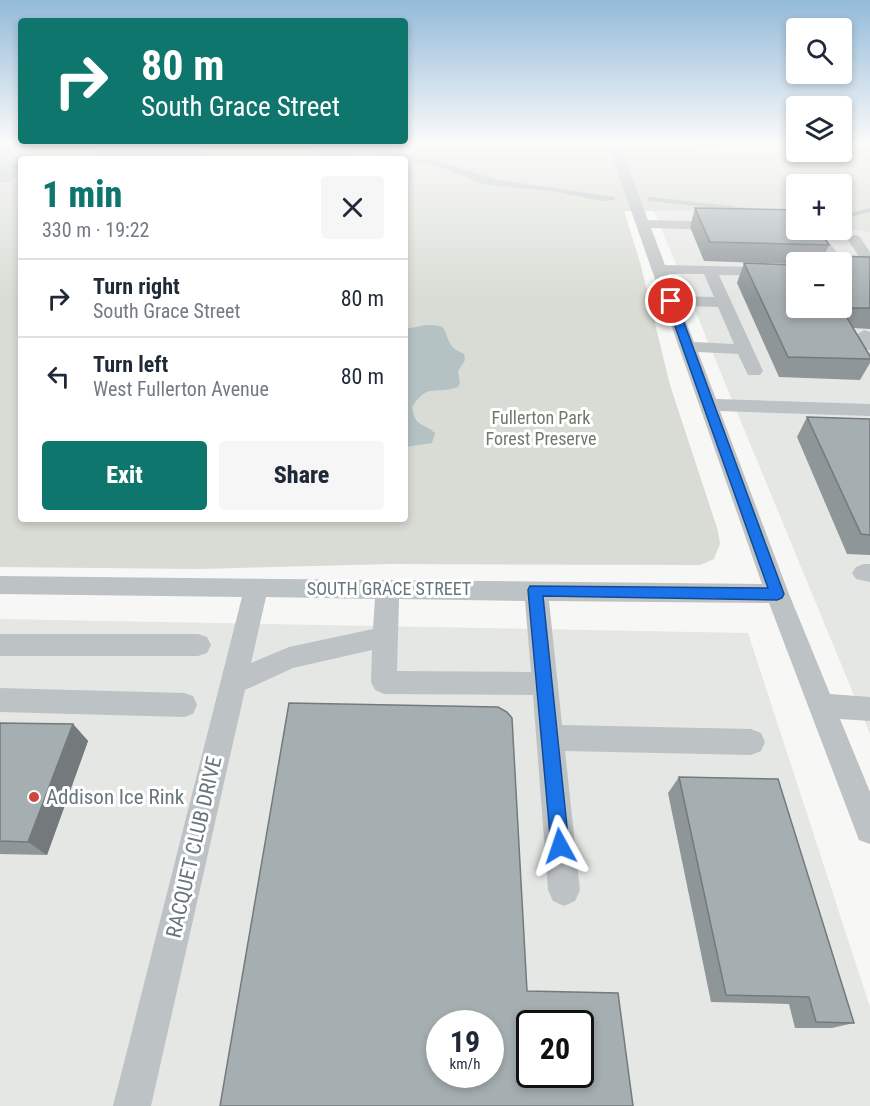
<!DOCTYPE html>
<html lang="en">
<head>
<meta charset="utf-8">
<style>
	:root { --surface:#fff; --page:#f6f6f7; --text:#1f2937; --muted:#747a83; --line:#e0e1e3; --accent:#0f766e }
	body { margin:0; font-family:"Roboto Condensed",sans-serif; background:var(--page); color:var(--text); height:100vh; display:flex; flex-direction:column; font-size:22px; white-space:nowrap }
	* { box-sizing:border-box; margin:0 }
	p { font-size:20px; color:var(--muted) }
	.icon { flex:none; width:33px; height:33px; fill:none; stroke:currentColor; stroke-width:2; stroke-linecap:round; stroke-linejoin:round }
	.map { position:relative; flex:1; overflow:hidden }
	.panel { position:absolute; left:18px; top:156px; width:390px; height:366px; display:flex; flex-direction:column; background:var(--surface); border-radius:6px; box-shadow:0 3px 9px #0003 }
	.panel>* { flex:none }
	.top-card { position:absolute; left:18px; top:18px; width:390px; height:126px; border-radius:6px; box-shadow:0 3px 9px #0003; background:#0f766e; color:#fff; overflow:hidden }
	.tools { position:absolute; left:786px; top:18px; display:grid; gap:12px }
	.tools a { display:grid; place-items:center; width:66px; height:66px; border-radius:6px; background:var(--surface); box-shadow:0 3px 9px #0003; font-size:30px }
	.speed { position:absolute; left:426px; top:1010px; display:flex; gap:12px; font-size:30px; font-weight:700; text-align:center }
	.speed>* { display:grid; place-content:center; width:78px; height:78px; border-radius:50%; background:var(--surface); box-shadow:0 3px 9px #0003; line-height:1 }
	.speed small { font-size:15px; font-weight:400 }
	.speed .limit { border:3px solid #111; border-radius:9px; background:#fff; color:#111 }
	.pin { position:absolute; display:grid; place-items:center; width:51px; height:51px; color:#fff; margin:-26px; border:3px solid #fff; border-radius:50%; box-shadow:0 2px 6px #0007 }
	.me { position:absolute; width:66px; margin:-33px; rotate:355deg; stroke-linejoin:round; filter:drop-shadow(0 0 4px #0008) }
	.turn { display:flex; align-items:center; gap:21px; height:126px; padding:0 24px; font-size:27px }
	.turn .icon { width:78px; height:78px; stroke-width:2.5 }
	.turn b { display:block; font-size:42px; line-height:51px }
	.round { display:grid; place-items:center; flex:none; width:63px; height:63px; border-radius:6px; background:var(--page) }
	.summary { display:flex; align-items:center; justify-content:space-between; height:102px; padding:0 24px }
	h1 { font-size:36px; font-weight:800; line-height:45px; color:var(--accent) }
	.cta { display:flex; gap:12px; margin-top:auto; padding:12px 24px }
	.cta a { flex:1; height:69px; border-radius:6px; background:var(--accent); color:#fff; font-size:24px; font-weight:800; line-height:69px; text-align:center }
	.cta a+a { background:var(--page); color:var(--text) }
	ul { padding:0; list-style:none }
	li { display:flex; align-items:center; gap:18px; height:78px; padding:0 24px; border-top:2px solid var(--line) }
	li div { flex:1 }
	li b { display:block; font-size:22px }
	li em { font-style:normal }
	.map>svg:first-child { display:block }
	.built { fill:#e5e7e5; fill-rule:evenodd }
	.green { fill:#d8dcd4; fill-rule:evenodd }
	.water { fill:#b5c2c3 }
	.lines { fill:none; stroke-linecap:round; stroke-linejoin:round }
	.stream { stroke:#b5c2c3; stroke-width:4 }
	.minor { fill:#bdc2c4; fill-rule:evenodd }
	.wall { fill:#8e9698; fill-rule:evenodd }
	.shaded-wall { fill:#747a7c }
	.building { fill:#a5aeb1; stroke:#747a7c; stroke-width:1.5; fill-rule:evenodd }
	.route { fill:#1a73e8; stroke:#114b97; stroke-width:1.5 }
	.poi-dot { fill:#cf463e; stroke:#fff; stroke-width:2 }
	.labels { text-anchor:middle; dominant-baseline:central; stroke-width:6; stroke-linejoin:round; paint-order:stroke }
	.park-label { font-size:18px; fill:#6f7a68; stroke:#fff }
	.street-label { font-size:18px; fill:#66777c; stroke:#fff }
	.near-poi-label { font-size:21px; fill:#66777c; stroke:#fff; text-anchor:start }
	.near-street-label { font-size:21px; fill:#66777c; stroke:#fff }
</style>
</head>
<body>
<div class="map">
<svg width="870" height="1106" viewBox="0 0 870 1106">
	<rect width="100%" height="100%" fill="#f7f7f5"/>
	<g class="built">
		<path d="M626,145h170v5l-169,-2z"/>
		<path d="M654,211h44l98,19 46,-1 28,3v502zM796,262h46v46h-46z"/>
		<path d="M0,619l748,14 122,374v99h-870zM440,1023h50v51h-50zM530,1023h50v51h-50z"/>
	</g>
	<path class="green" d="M0,145h600l2,3 240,4v-7h28v87l-28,-3v-45h-46v39l-98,-12h-74l16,51 30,123 48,146 2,13 -6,15 -14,6 -309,-1 -192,5 -199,-2zM21,159h384v360h-384z"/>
	<g class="water">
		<path d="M93,145h120l-8,6 -3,8h-115l12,-10z"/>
		<path d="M327,145l47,3 68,14 56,18 117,17v3l-14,1 -50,-10 -65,-6 -49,-19 -55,-9 -10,-5 -49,4 -8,-4v-2h19z"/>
		<path d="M0,148h13l14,7 -6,4v9l-8,4 3,4 -8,6h-8z"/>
		<path d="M426,325c24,0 16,5 25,20 2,4 9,7 13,9l1,6 -7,11 2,12 -2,4c-22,8 -30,-5 -46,20 3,21 11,15 23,26l-3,10 -27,4v-118z"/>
	</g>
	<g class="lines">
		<g class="stream">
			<path d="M650,199l98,11"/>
			<path d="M842,217l28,-7"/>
		</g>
		<g class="minor">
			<path d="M608,145h12l28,75 72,2 7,4 -7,4 -69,-2 14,37 131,3v8l-77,-1 44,96 -3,4h-12l-10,-21 -40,-2 18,47 154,5v12l-150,-5 69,183 41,100 40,3v24l-30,-2 30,73v52l-11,-4 -90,-237 -220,-2 13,124 189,4 10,4 4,9 -4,9 -10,4 -186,-4 15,139 -5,11 -11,5 -11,-5 -5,-11 -15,-195 -149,-1 -9,-4 -4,-8 1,-32 -79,18 -48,22 -94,416h-38l129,-509 -242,-3v-18l762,8zM668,274h36l10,23 -37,-1zM680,306l38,1 16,37 -40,-2zM266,597l109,2 -2,30 -84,18 -38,16zM399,599l126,2 6,71 -134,-1z"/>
			<path d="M807,230h13l24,32 -2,3v-3h-12z"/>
			<path d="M854,235l5,1 11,16v14l-5,-1 -18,-26z"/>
			<path d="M864,330l6,2v18l-6,-1 -8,-14z"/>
			<path d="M864,564h6v18l-14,-3 -4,-6 4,-6z"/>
			<path d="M0,634h198l9,3 4,8 -4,8 -9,3h-198z"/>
			<path d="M0,688l184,5 9,3 4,9 -4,9 -9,3 -184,-5z"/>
		</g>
	</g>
	<g class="wall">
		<path d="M695,208l134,37 -5,11 46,1v72l-17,-1 17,28v7l-10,17 -81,-3 -42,-94 7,-20 52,2v-1l-92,-3 -14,-34zM796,262h46l-46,46z"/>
		<path d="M807,417l63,2v136l-23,-1 -50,-117z"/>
		<path d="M0,723l73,1 15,17 -41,114 -47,-1z"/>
		<path d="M679,777l175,246 -22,5h-37l-6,-24 -78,-2 -43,-209z"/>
	</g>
	<path class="shaded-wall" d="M73,724l15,17 -41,114 -19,-13z"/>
	<g class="building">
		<path d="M695,208l101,2v20h23l10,15 -119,-3z"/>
		<path d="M800,255l70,2v51h-29h1v-46h-38z"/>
		<path d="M744,263l52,2v43h45l29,48v3l-82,-2z"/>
		<path d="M807,417l63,2v116l-9,-1z"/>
		<path d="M289,703l209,4 9,5 5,6 15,273 91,2 15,113h-413zM440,1023h50v51h-50zM530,1023h50v51h-50z"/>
		<path d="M0,723l73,1 -45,118 -28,-1z"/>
		<path d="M679,777l99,2 76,244 -38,-1 -7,-25 -83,-2z"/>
	</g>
	<linearGradient id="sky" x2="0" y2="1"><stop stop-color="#93bad9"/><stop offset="0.48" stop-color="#fbfbfa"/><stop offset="1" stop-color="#fbfbfa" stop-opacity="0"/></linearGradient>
	<rect width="870" height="300" fill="url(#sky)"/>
	<path class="route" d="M668,299l8,2 108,293 -2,4 -5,2 -234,-4 26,250 -2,7 -7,3 -6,-3 -3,-7 -23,-256 2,-4 238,2 -102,-287z"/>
	<circle class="poi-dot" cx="34" cy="797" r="6"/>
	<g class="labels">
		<g class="park-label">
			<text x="541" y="417">Fullerton Park<tspan x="541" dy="21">Forest Preserve</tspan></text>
		</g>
		<g class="street-label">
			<text x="389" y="588">SOUTH GRACE STREET</text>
		</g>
		<g class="near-poi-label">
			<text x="46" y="797">Addison Ice Rink</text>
		</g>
		<g class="near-street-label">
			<text transform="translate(194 847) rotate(-77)">RACQUET CLUB DRIVE</text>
		</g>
	</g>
</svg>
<div class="tools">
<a><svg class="icon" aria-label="search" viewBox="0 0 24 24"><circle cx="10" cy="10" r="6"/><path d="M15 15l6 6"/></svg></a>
<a><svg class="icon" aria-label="layers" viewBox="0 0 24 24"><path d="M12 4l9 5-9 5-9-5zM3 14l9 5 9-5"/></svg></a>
<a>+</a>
<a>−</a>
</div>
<div class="speed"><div>19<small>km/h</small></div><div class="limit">20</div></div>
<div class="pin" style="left:671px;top:301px;background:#d93025"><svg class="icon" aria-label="arrive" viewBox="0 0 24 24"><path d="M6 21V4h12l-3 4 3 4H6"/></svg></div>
<svg class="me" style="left:560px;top:846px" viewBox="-20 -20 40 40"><path d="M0-17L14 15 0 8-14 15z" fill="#1a73e8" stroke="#fff" stroke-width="4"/></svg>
<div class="top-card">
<div class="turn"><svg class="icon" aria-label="right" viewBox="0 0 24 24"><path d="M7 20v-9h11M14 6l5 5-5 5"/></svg><div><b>80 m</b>South Grace Street</div></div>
</div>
<section class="panel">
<div class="summary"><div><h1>1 min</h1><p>330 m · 19:22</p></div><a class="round"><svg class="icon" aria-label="close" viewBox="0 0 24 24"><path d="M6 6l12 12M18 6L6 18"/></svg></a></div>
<ul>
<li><svg class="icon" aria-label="right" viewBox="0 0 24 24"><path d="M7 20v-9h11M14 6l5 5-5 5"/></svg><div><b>Turn right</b><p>South Grace Street</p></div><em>80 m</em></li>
<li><svg class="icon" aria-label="left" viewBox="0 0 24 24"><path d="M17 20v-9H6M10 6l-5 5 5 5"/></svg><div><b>Turn left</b><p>West Fullerton Avenue</p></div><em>80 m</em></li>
</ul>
<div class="cta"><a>Exit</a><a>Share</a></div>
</section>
</div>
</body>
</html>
